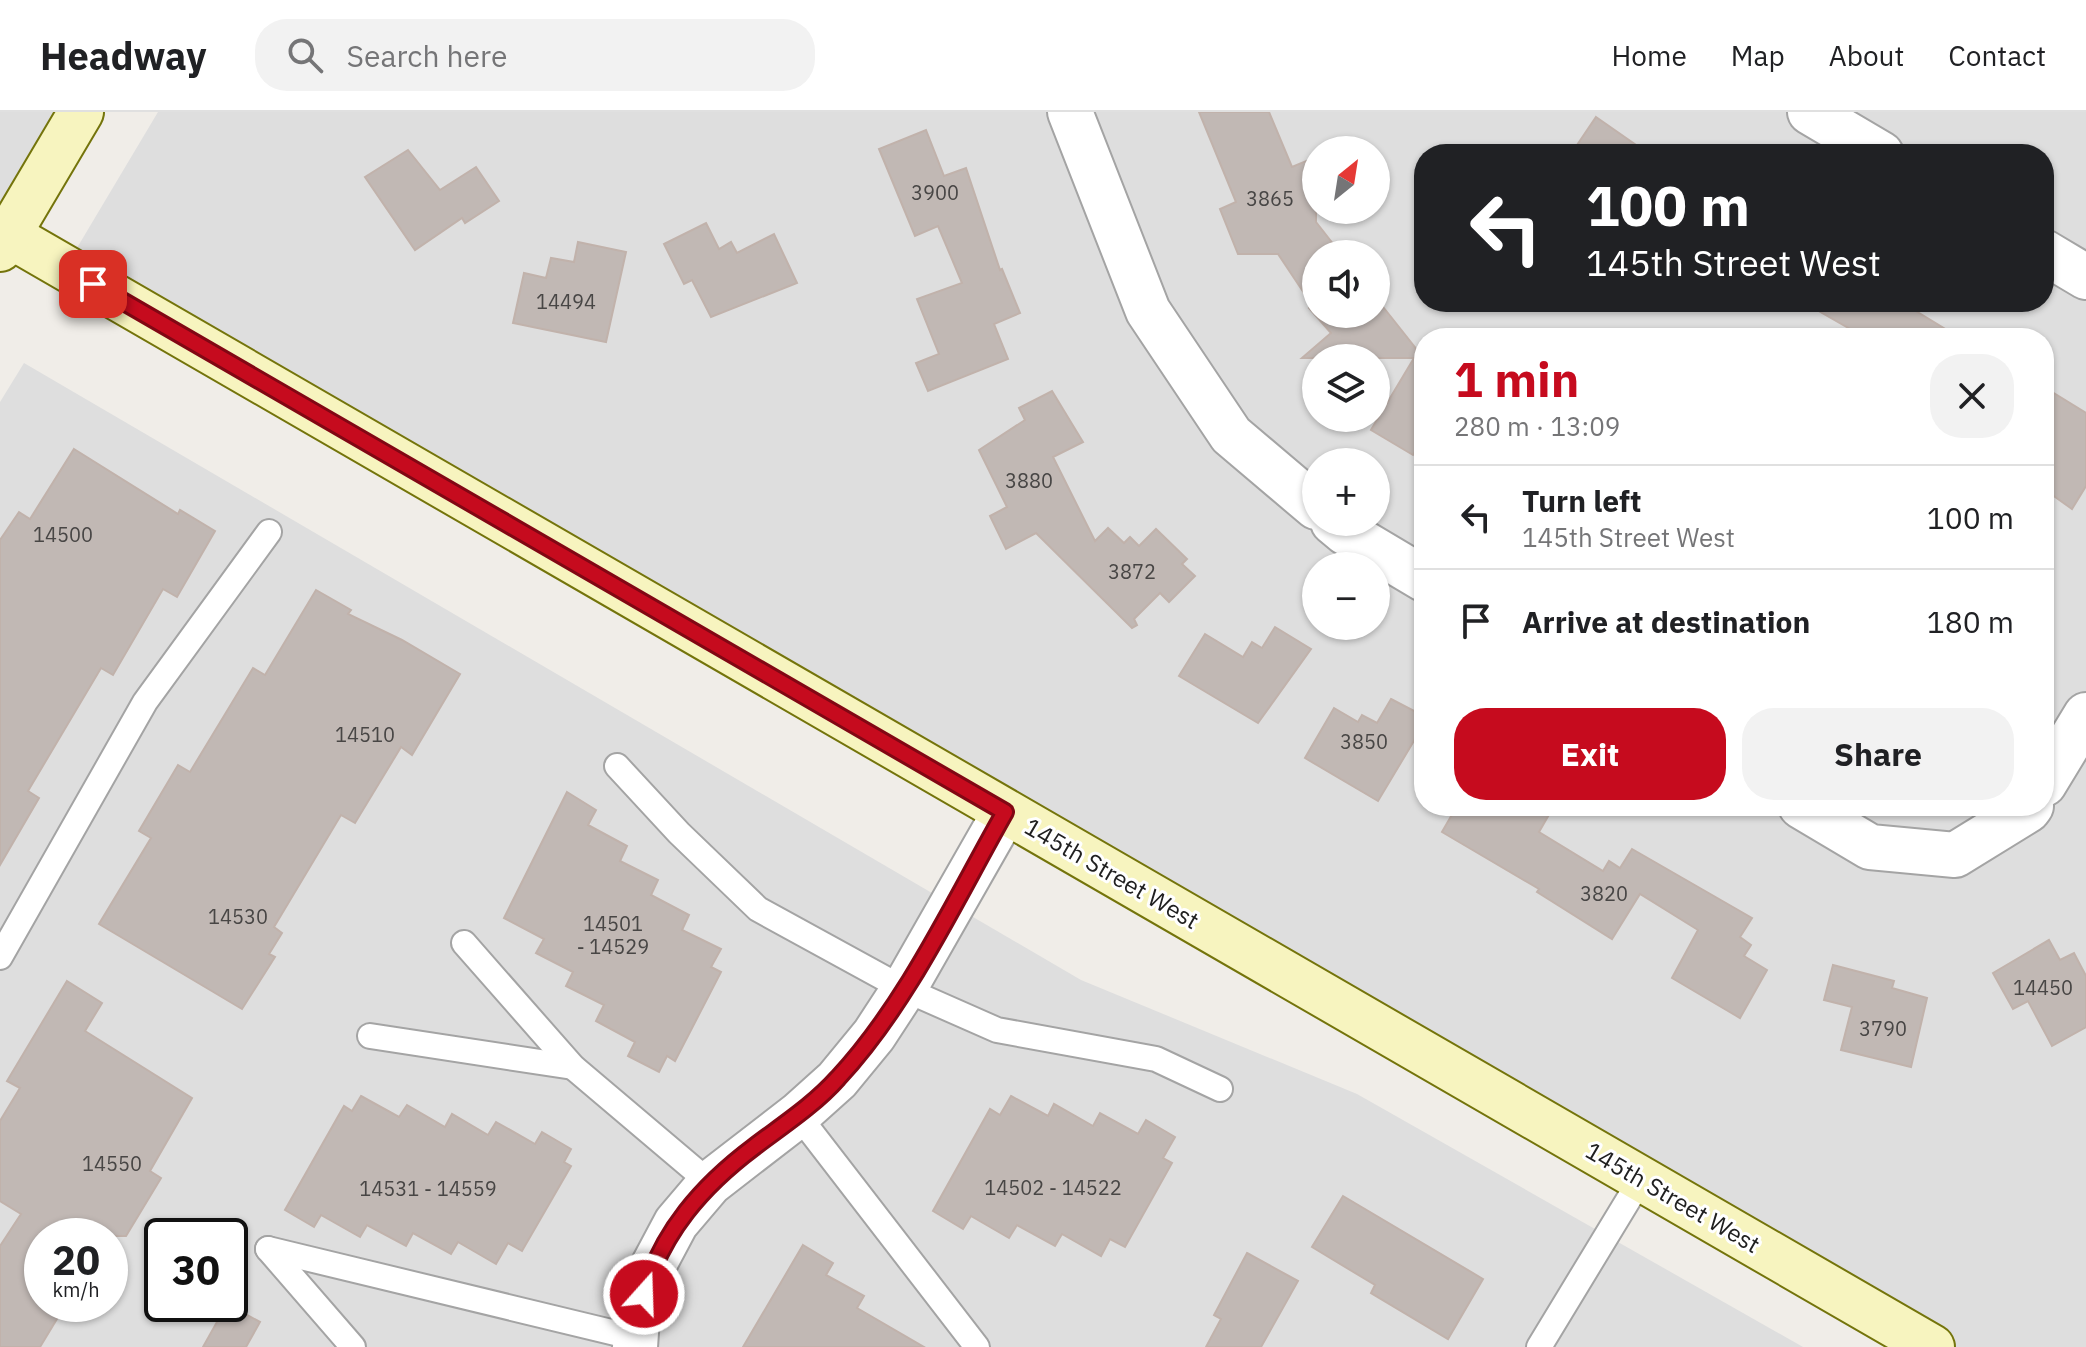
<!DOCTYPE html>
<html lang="en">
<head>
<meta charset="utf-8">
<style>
	:root { --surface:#fff; --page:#f2f2f2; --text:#202124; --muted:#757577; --line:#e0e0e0; --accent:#c60b1e }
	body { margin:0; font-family:"IBM Plex Sans",sans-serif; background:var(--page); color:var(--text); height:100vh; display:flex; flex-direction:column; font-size:30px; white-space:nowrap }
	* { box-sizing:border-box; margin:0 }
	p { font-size:26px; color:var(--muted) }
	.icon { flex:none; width:44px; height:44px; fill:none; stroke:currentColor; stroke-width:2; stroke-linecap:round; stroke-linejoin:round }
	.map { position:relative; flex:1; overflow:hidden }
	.drawer { position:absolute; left:1414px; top:216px; width:640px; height:488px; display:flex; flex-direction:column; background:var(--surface); border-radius:32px; box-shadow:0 2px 6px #0004 }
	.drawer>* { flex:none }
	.hud { position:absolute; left:1414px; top:32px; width:640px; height:168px; border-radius:32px; box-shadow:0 2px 6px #0004; background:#202124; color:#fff; overflow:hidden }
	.needle { width:52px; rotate:30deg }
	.tools { position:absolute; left:1302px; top:24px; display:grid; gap:16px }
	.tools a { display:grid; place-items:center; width:88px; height:88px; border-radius:50%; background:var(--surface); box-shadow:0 2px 6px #0004; font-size:40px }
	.speed { position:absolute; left:24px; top:1106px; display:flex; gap:16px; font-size:40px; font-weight:700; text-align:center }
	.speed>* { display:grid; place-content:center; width:104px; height:104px; border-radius:50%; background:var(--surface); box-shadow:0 2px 6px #0004; line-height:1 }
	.speed small { font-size:20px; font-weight:400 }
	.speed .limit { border:4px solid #111; border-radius:12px; background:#fff; color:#111 }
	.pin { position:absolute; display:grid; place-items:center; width:68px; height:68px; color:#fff; margin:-34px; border-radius:16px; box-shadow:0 4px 12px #0006 }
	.me { position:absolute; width:88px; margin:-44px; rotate:20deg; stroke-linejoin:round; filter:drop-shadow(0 0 6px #0008) }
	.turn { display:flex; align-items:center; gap:28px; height:168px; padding:0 40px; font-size:36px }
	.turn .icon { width:104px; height:104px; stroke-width:2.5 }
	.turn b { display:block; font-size:56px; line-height:68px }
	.round { display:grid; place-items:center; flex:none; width:84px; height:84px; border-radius:32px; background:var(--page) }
	.overview { display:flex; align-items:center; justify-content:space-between; height:136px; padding:0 40px }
	h1 { font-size:48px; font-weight:700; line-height:60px; color:var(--accent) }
	.action { display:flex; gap:16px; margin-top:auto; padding:16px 40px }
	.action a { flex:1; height:92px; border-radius:32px; background:var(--accent); color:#fff; font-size:32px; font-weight:700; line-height:92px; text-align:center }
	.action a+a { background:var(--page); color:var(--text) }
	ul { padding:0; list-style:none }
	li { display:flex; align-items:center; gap:24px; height:104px; padding:0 40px; border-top:2px solid var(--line) }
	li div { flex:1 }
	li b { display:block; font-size:30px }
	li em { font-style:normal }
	header { display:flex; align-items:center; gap:48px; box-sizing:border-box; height:112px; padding:0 40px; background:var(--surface); border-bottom:2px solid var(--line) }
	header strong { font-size:38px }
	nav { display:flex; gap:44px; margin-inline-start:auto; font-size:28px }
	.search { width:560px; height:72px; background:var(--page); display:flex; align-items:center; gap:20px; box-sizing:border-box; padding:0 28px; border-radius:32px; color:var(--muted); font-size:30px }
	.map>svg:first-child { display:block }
	.residential { fill:#dedede; fill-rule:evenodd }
	.building { fill:#c1b8b4; stroke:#c1b2ab; stroke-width:2 }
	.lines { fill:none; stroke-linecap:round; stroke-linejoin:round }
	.lane-casing { stroke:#a4a4a4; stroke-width:28 }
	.street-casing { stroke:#a4a4a4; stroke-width:48 }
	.secondary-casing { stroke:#74740b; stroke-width:48 }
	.lane { stroke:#fff; stroke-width:24 }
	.street { stroke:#fff; stroke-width:44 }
	.secondary { stroke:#f7f4bf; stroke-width:44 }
	.route-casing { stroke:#810714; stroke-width:20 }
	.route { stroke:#c60b1e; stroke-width:14 }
	.labels { text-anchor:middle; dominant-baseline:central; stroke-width:6; stroke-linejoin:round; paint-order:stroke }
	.number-label { font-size:20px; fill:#484645 }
	.street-label { font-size:24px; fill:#202020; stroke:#fff }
</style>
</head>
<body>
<header>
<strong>Headway</strong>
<div class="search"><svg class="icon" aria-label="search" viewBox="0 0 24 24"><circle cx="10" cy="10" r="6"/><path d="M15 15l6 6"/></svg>Search here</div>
<nav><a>Home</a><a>Map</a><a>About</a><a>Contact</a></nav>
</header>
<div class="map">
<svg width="2086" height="1235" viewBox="0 0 2086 1235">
	<rect width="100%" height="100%" fill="#f0ede8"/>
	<g class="residential">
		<path d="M0,0h81l-81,118z"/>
		<path d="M158,0h1928v1235h-153l-1868,-1079zM1316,38h60v60h-60zM1424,42h620v148h-620zM1316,142h60v60h-60zM1424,226h620v468h-620zM1316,246h60v60h-60zM1316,350h60v60h-60zM1316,454h60v60h-60z"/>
		<path d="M24,251l1057,617 276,114 446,253h-1803v-945zM42,1124h68v68h-68zM162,1124h68v68h-68z"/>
	</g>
	<g class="building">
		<path d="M1199,0h70l23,55 24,-10v65l25,32h-25v60h60v-16l42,53 6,-10v96l-11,18 -42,-25 43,-72h-112l29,-25 -22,-25 3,-3 -34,-51h-40l-18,-45 16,-7z"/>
		<path d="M1596,5l53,37h-78z"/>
		<path d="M926,18l18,46 22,-8 34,102 2,-1 18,44 -26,11 14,35 -80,32 -12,-28 23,-9 -22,-55 45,-16 -24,-57 -23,10 -36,-87z"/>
		<path d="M408,38l32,40 36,-23 23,34 -34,22 -3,-5 -47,32 -50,-73z"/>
		<path d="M706,111l13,26 12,-7 6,11 37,-19 23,49 -86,34 -19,-37 -8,4 -20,-40z"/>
		<path d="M578,130l48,10 -20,90 -93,-19 11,-50 22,5 5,-20 23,4z"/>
		<path d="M1803,190h98l59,36h-94z"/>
		<path d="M2044,275l42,26v73l-14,23 -28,-20z"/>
		<path d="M1052,279l31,51 -30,15 42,84 13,-13 16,15 6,-6 9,9 17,-17 31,30 -5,5 13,12 -26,26 -9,-9 -26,26 3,6 -5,3 -96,-95 -30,16 -16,-33 17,-9 -28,-57 46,-30 -6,-12z"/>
		<path d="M74,337l104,65 2,-4 35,21 -38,66 -14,-8 -50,86 -12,-7 -73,123 11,7 -39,67v-325l19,-28 11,7z"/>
		<path d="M316,478l35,20 -3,4 54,26 58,34 -48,81 -11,-8 -46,76 -14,-8 -67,112 8,6 -13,21 6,3 -33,52 -143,-85 52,-86 -12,-7 39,-66 12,7 63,-104 12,7z"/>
		<path d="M1275,515l36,22 -53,74 -79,-47 26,-42 38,23 9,-15 10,6z"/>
		<path d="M1391,587l33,17v8l-46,77 -73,-43 29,-50 24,14 4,-7 15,8z"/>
		<path d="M567,680l29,18 -8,15 39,21 -7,15 38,19 -7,15 38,20 -7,15 39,19 -10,18 10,5 -46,89 -8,-5 -8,16 -31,-16 7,-14 -39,-21 8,-16 -38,-19 7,-14 -37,-19 8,-14 -40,-21z"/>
		<path d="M1457,694h97l-15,26 64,39 6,-10 11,7 12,-19 120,69 -12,19 11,8 -7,11 23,14 -27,48 -68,-40 26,-48 -58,-36 -28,45 -75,-47 2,-3 -97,-57z"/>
		<path d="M2049,828l11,20 14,-7 12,23v51l-34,19 -24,-45 -15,8 -20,-36z"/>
		<path d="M1833,853l61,16 -2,7 35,10 -16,69 -70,-17 11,-43 -28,-7z"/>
		<path d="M67,869l35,22 -17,28 107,67 -42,73 11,7 -35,58h-84v68h24l-26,43h-40v-101l21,-32 -21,-13v-80l20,-33 -13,-7z"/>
		<path d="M361,984l38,21 8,-12 38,22 7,-13 36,21 8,-13 39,22 7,-12 29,17 -7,13 7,4 -49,85 -14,-8 -12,21 -38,-22 -7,12 -38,-21 -7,13 -39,-21 -7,12 -39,-22 -7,12 -29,-17 59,-104 8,5z"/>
		<path d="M1011,984l37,20 6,-12 39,22 7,-13 38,21 8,-14 29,17 -12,21 9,5 -47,84 -15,-8 -9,17 -39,-22 -7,12 -38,-21 -8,13 -38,-22 -8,13 -30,-18 57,-102 10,6z"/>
		<path d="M1343,1084l140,83 -35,60 -77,-46 4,-8 -63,-38z"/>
		<path d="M803,1133l30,18 -7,12 38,21 -7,12 67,39h-181z"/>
		<path d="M1247,1141l51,28 -37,66h-55l15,-28 -7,-4z"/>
		<path d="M227,1192l33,18 -14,25h-43z"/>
	</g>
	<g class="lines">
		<g class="lane-casing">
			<g id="lane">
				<path d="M617,654l62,67 79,76 146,80 93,41 159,29 64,30"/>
				<path d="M464,831l109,124 137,116"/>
				<path d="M0,845l145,-255 124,-170"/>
				<path d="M370,924l203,31"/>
				<path d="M798,1003l179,232"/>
				<path d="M268,1137l368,89"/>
				<path d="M268,1137l85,98"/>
				<path d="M1539,1235l102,-168"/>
			</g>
		</g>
		<g class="street-casing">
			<g id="street">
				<path d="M1070,0l78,199 83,124 85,72"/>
				<path d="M1810,0l71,42"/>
				<path d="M2044,140l42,25"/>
				<path d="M1333,410l12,10 79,47"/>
				<path d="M2044,672l42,-69"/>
				<path d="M1801,694l69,41 85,8 73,-45 3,-4"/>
				<path d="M635,1235l2,-29 14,-48 25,-47 34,-40 88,-68 39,-35 37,-45 30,-46 101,-177"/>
			</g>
		</g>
		<g class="secondary-casing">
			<g id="secondary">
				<path d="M0,118l1932,1117"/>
				<path d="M0,137l81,-137"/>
			</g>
		</g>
		<use href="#lane" class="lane"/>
		<use href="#street" class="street"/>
		<use href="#secondary" class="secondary"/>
	</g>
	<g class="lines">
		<g class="route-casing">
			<path id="route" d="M93,172l912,528c-50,88 -98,192 -167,266 -24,27 -55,47 -84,69 -52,39 -92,85 -110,147"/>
		</g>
		<use href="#route" class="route"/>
	</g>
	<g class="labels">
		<g class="number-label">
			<text x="935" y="80">3900</text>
			<text x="1270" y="86">3865</text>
			<text x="566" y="189">14494</text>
			<text x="1029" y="368">3880</text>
			<text x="63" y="422">14500</text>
			<text x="1132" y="459">3872</text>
			<text x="365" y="622">14510</text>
			<text x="1364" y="629">3850</text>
			<text x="1604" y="781">3820</text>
			<text x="238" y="804">14530</text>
			<text x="613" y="811">14501<tspan x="613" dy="23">- 14529</tspan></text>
			<text x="2043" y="875">14450</text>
			<text x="1883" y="916">3790</text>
			<text x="112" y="1051">14550</text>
			<text x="1053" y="1075">14502 - 14522</text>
			<text x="428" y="1076">14531 - 14559</text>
		</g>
		<g class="street-label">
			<text transform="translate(1112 761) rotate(30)">145th Street West</text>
			<text transform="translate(1673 1085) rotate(30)">145th Street West</text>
		</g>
	</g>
</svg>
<div class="tools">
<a><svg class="needle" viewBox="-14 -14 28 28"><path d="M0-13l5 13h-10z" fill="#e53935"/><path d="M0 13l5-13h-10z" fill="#757577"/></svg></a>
<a><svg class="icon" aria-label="sound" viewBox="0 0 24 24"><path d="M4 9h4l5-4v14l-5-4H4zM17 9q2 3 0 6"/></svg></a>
<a><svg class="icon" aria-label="layers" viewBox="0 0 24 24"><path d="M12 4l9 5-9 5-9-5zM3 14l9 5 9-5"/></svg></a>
<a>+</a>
<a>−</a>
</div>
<div class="speed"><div>20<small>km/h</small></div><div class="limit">30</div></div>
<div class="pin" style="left:93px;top:172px;background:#d93025"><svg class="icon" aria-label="arrive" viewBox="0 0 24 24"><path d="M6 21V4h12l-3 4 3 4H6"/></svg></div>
<svg class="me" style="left:644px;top:1182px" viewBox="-20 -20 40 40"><circle r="17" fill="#c60b1e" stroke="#fff" stroke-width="3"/><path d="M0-11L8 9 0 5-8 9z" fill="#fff"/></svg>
<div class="hud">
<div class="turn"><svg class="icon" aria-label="left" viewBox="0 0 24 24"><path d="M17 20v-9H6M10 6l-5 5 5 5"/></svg><div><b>100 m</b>145th Street West</div></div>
</div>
<section class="drawer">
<div class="overview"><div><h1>1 min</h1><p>280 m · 13:09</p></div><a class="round"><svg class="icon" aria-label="close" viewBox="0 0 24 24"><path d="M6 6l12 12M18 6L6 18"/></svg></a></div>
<ul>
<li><svg class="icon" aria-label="left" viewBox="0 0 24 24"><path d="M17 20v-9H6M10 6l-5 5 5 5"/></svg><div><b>Turn left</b><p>145th Street West</p></div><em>100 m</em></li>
<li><svg class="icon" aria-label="arrive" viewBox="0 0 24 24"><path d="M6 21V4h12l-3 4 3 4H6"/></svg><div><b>Arrive at destination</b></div><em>180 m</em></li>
</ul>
<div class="action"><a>Exit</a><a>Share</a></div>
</section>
</div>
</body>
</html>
